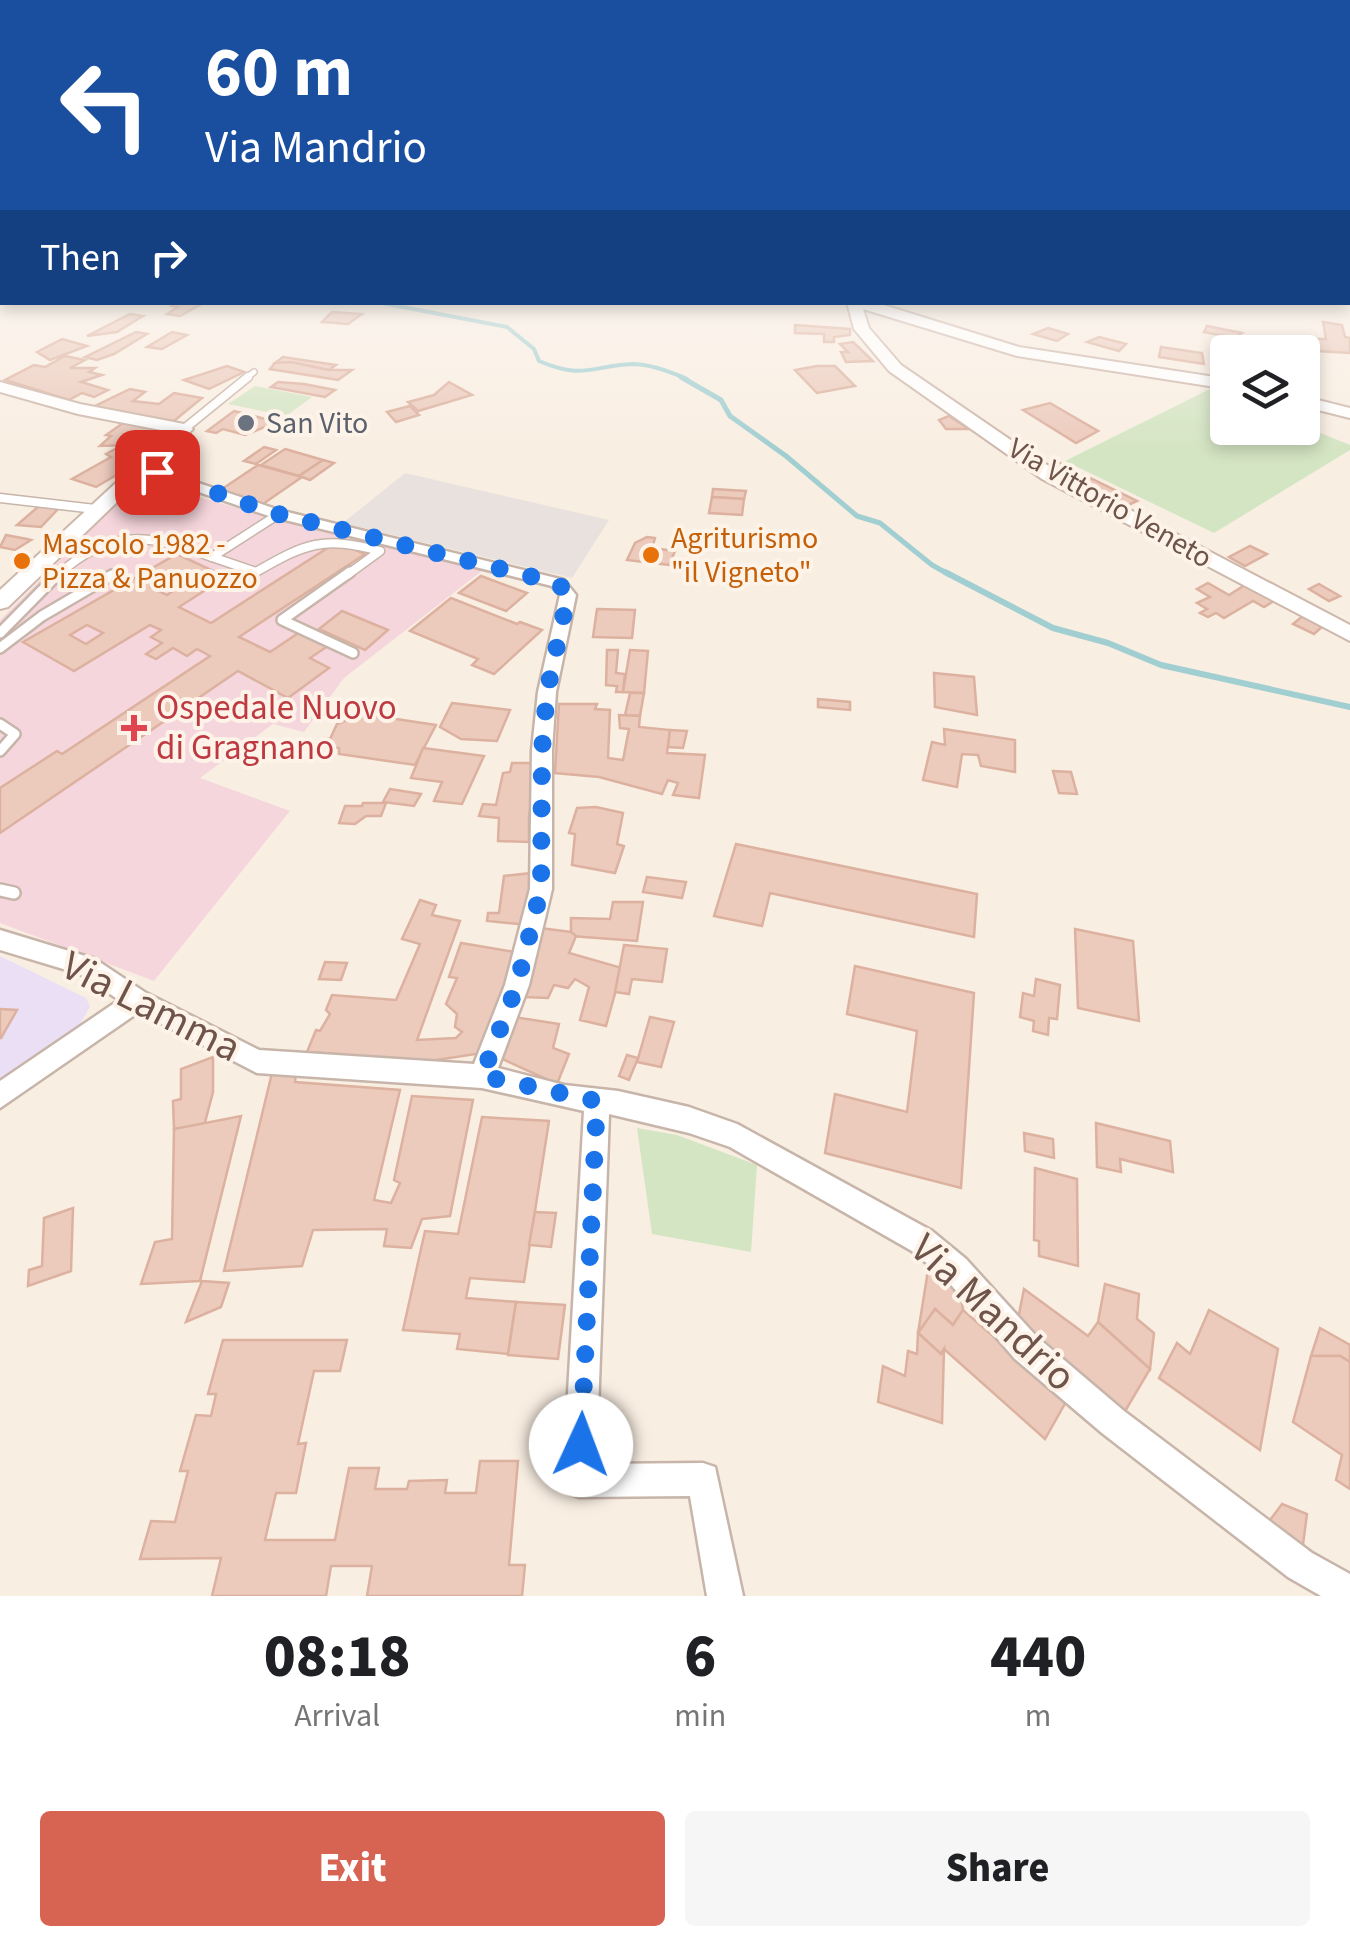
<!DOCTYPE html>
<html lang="en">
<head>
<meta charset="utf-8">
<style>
	:root { --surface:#fff; --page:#f6f6f6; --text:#202124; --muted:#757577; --accent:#d76453 }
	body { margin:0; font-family:"Source Sans 3",sans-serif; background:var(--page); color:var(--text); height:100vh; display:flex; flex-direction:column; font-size:38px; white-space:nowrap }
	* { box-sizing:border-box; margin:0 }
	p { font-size:32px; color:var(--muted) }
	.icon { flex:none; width:55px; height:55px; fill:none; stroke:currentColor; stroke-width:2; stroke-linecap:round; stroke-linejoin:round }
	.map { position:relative; height:1596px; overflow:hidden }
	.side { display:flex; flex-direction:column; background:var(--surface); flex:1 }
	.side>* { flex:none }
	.top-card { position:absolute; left:0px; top:0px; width:1350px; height:305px; box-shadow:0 5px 15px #0003; background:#1a4fa0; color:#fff; overflow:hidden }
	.controls { position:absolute; left:1210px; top:335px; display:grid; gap:20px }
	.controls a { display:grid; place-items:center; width:110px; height:110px; border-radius:10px; background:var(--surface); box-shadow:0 5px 15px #0003; font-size:50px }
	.pin { position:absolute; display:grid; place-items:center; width:85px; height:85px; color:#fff; margin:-42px; border-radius:20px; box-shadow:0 5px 15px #0006 }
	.me { position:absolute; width:110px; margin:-55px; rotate:2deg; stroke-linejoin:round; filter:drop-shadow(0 0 8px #0008) }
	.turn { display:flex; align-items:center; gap:35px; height:210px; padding:0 40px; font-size:45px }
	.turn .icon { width:130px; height:130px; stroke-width:2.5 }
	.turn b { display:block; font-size:70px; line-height:85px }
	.then { display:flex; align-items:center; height:95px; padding:0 40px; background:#0003; gap:20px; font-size:38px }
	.eta { display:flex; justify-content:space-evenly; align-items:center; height:170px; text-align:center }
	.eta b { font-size:60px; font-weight:800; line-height:70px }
	.primary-button { display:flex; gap:20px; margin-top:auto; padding:20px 40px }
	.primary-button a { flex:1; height:115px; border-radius:10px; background:var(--accent); color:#fff; font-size:40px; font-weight:800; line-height:115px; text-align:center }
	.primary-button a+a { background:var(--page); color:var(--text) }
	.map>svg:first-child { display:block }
	.industrial { fill:#e9e1dd }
	.education { fill:#ebdff5 }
	.medical { fill:#f6d6dd }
	.green { fill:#d4e5c3 }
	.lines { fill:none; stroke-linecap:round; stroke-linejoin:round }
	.stream-far2 { stroke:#a1ced1; stroke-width:4 }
	.stream-far1 { stroke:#a1ced1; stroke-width:5 }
	.stream { stroke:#a1ced1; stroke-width:6 }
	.building { fill:#eccbbd; stroke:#ddb19f; stroke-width:2.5; fill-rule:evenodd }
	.lane-far3-casing { stroke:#c8b5aa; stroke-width:8 }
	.lane-far2-casing { stroke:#c8b5aa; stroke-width:11 }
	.lane-far1-casing { stroke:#c8b5aa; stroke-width:14 }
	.lane-casing { stroke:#c8b5aa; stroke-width:16 }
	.street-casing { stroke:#c8b5aa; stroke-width:5 }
	.secondary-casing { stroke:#ceb7ab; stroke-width:4 }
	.lane-far3 { stroke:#fff; stroke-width:5 }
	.lane-far2 { stroke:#fff; stroke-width:8 }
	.lane-far1 { stroke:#fff; stroke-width:9 }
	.lane { stroke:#fff; stroke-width:11 }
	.street { fill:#fff; fill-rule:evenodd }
	.secondary { fill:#fff; fill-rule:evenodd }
	.route { stroke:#1a73e8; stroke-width:18; stroke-dasharray:0 32.4 }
	.worship-dot { fill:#6b7280; stroke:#fdf3e8; stroke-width:4 }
	.food-dot { fill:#e8710a; stroke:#fdf3e8; stroke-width:4 }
	.health-dot { fill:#e0444e; stroke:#fdf3e8; stroke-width:4 }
	.labels { text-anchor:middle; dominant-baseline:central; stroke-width:8; stroke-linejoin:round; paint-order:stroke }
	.far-worship-label { font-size:30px; fill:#5b616d; stroke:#fdf3e8; text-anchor:start }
	.far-street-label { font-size:30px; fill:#6e544b; stroke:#fdf3e8 }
	.far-food-label { font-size:30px; fill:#c56008; stroke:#fdf3e8; text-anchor:start }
	.health-label { font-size:35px; fill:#be3a42; stroke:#fdf3e8; text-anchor:start }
	.near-street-label { font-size:42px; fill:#6e544b; stroke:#fdf3e8 }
</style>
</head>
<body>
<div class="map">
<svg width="1350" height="1596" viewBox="0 0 1350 1596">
	<rect width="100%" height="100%" fill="#f9eee2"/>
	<path class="industrial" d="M405,473l204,47 -37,58 -229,-55z"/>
	<path class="education" d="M0,956l86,42 4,8 -13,24 -77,55z"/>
	<path class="medical" d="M141,480l165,48 177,42 -139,108 -40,54 -31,-8 -73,54 90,33 -136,170 -154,-58v-303z"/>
	<g class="green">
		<path d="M255,386l57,11 -26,19 -58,-12z"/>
		<path d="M1210,389l17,7 1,32 75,-2 47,19v5l-136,83 -149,-72z"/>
		<path d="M637,1128l40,7 80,30 -6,87 -99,-18z"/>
	</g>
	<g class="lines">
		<path class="stream-far2" d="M377,302l130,25 27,22 5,12c45,19 51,5 94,3 18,0 38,8 54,15"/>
		<path class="stream-far1" d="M681,377l40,23 9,16 56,40 71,60 23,7 52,42 18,10"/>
		<path class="stream" d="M945,572l108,56 55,15 53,22 189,42"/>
	</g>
	<g class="building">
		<path d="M179,302h26l-25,14 -13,-2 11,-7 -6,-1z"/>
		<path d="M332,312l30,2 -14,10 -26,-2z"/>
		<path d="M130,314l13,2 -26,16 -30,4z"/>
		<path d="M1323,322l19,3 3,12 5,1v15l-33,-2 -5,-12h14z"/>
		<path d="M795,325l55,4v6l-16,2v5h-10v-8l-29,-1z"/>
		<path d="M1207,326l35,7 -7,5 -31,-6z"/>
		<path d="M1048,328l20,6 -11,7 -24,-7z"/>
		<path d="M136,332l11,2 -33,20 -17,6 -12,-3z"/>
		<path d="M172,332l15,3 -25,14 -15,-2z"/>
		<path d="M1099,337l27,7 -7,7 -32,-9z"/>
		<path d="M62,339l25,7 -37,14 -13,-8z"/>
		<path d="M853,342l20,19 -27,1 -5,-10h7l-8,-8z"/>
		<path d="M1161,347l41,6 2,11 -45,-7z"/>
		<path d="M65,356l20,4 -15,8h25l-6,4 13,3 -21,7 27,8 -14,7 -12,-4 -13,7 -64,-20 29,-15 11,2z"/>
		<path d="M283,357l53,8 -7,5 -54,-7z"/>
		<path d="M291,362l38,8h23l-14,10 -68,-11 5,-6z"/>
		<path d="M227,366l17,6 -35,17 -25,-9z"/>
		<path d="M817,366h18l20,20 -38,7 -22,-23z"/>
		<path d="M278,382l26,2 31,6 -10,7 -54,-10z"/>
		<path d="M449,382l23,13 -54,16 -10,-9 26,-7z"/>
		<path d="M130,389l15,3 -12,9 26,3 15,-11 28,5 -28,23 -81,-14z"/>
		<path d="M1050,403l48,28 -22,12 -53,-33z"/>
		<path d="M410,406l9,9 -23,7 -9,-10z"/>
		<path d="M234,411l43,11 -32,13 -22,-6 -7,4 -9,-2z"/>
		<path d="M949,416l20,13h-23l-7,-9z"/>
		<path d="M123,423l47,6 -28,31 -46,27 -24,-8 39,-22 -5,-3 11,-6 17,4 7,-6 5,-6 -9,-2 -8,7 -29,1 11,-10 -5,-1z"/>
		<path d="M264,447l12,3 -20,14 -12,-3z"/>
		<path d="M285,449l38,11 -24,16 -38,-11z"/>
		<path d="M323,460l11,3 -24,17 -11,-4z"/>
		<path d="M1058,462l79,39 -13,6 -79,-39z"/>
		<path d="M258,465l44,12 -39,27 -44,-13z"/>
		<path d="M713,489l33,2 -2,8 -32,-2z"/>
		<path d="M712,497l32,2 -2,16 -33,-2z"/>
		<path d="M39,506l20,2 -18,19 -24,-2z"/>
		<path d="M6,535l21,4 4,1 -16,10 -15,-3z"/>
		<path d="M647,537l8,1 -3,10 23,3 -6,14 -42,-5 8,-17z"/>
		<path d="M337,542l28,12 -126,83 31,15 30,-20 28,14 -18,12 19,10 -41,30 -50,-27 -238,162v-45l57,-37 5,3 148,-98 -13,-7 -10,7 -14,-8 -17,11 -10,-5 16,-11 -11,-6 10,-7 -11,-5 -76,46 -51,-29 154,-88 49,23 -47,30 32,16zM166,577l16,8 -15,10 -16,-8zM87,625l16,8 -17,11 -16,-9z"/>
		<path d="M1250,546l17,8 -22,12 -16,-9z"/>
		<path d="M481,576l46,17 -21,18 -47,-18z"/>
		<path d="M1208,583l21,12 16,-10 29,16 -10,6 -11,-6 -29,17 -8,-5 -8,4 -8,-4 7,-4 -10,-6 13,-6 -13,-8z"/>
		<path d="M1319,584l21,12 -11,5 -20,-12z"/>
		<path d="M451,598l66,26 3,-2 22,8 -48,44 -22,-9 6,-6 -68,-28z"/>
		<path d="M597,609l38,1 -3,28 -39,-1z"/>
		<path d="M342,611l46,19 -23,20 -46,-21z"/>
		<path d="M1304,615l20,10 -10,9 -21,-10z"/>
		<path d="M607,650h11l-2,23 9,1 -2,18h-7l1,-6 -11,-1z"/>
		<path d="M630,650l18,1 -4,42 -21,-1z"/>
		<path d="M934,673l40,4 3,38 -42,-8z"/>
		<path d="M630,693h14l-4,23 -15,-1z"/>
		<path d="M818,699l32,3v8l-32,-3z"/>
		<path d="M452,703l58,7 -13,31 -36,-2 -21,-12z"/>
		<path d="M559,704h38l-2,5 15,1 -2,48 15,2 6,-31 -9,-1 -1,-13 21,1 -1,11 31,3 -3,23 38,2 -6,43 -26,-3 5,-12 -10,-3 -6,14 -63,-17 -44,-4z"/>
		<path d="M363,714l73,11 -21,40 -76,-11v-6l-20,-3 5,-7 6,1 7,-15z"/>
		<path d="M944,729l71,11v32l-34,-6 -3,-11 -16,-1 -5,33 -34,-7 9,-38 13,3z"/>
		<path d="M670,730l17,1 -4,17 -15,-1z"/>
		<path d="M423,748l61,8 -22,48 -28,-3 8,-19 -31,-4z"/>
		<path d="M512,763h27l-10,53v26l-31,-1 1,-23 -20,-2 4,-12 13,1 7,-32 7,-1z"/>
		<path d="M1053,771l18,1 6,22 -18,-1z"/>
		<path d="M390,789l31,5 -7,12 -31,-4z"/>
		<path d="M363,803h23l-5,13h-15l-11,8 -16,-1 6,-17h17z"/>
		<path d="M596,807l27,6 -6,31 7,2 -9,27 -43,-8 3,-31 -6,-1 8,-25z"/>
		<path d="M736,844l241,50 -3,43 -204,-44 -8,33 -48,-10z"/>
		<path d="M532,873l-5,52 -40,-4 1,-8h11l5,-37z"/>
		<path d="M647,877l39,5 -4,16 -39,-6z"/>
		<path d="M420,900l16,5 -4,10 28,6 -43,119 39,-2 6,-6 -7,-5 2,-13 -11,-10 11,-26 -8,-1 12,-34 54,9 -26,100 -59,9 -123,-9 9,-22 4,1 10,-17 -4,-4 6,-15 64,5 24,-56 -18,-5z"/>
		<path d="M613,902h30l-6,39 -66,-5v-18l39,1z"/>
		<path d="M540,928l31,4 5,4 -7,17 53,15 -16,58 -26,-6 9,-33 -14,-8 -7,9 -14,-3 -6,13 -24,-1z"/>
		<path d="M1075,929l58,12 6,80 -61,-13z"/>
		<path d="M624,945l43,4 -5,33 -30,-3 -3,15 -14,-2z"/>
		<path d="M325,962l22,1 -6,17 -22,-1z"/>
		<path d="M855,966l119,27 -13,195 -136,-35 10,-59 72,18 10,-81 -70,-17z"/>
		<path d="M1036,979l24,6 -3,34 -8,-1 -1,17 -15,-4 1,-10 -14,-4 3,-24 11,3z"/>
		<path d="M0,1009l17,1 -16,28h-1z"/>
		<path d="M514,1017l45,7 -6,24 16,6 -12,30 -59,-27z"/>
		<path d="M650,1017l24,5 -13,45 -24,-5z"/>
		<path d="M627,1055l11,3 -9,22 -10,-4z"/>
		<path d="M213,1057v35l-9,34 -30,3 -1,-28 8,-2v-30z"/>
		<path d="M272,1073h24l-1,9 105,8 -26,110 17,3 9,-20 -6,-3 18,-84 61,4 -23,116 -28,3 -11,29 -27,-2 3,-17 -74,1 -11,36 -78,5z"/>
		<path d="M241,1116l-41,165 -59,3 14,-42 17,-3 2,-110z"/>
		<path d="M482,1117l67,4 -25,161 -54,-4 -4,20 50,4 -8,52 -51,-5 3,-15 -57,-4 22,-99 33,3z"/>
		<path d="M1096,1123l74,18 3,31 -53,-13 1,13 -24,-5z"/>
		<path d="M1024,1133l29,6 1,19 -29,-7z"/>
		<path d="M1035,1168l42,11 1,87 -39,-10v-15l-5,-1z"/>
		<path d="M73,1208l-2,63 -43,15 1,-16 13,-4 2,-48z"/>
		<path d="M535,1212l21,1 -5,34 -22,-2z"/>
		<path d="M929,1264l31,25 3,21 -10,15 -18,-16 -17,24z"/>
		<path d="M202,1281l27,2 -8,24 -35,15z"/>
		<path d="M1105,1284l34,10 -2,25 17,14 -4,36 -52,-47z"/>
		<path d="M1024,1289l64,47 10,-14 52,47 -29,49 -104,-94z"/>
		<path d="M516,1302l49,3 -7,54 -50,-4z"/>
		<path d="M935,1309l18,16 10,-15 104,90 -22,39 -101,-90 -3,5 -23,-21z"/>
		<path d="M1209,1310l69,39 -18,101 -101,-72 18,-35 13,11z"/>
		<path d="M1320,1328l30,17v17l-10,-6h-29z"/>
		<path d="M918,1333l23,21 3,-5 -2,74 -64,-21 5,-36 22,10 3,-25 9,3z"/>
		<path d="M223,1340h124l-7,31h-26l-16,73 8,-1 -10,50h-20l-11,47h70l14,-72h30l-4,21h32l2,-8 38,-1 -2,13h31l4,-32h38l-9,104h16l-3,31h-155l5,-30h-41l-5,30h-114l9,-38 -81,1 11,-38 24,1 13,-51h-8l16,-56 15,1 5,-22h-8z"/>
		<path d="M1311,1356h29l10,6v127l-14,-9 6,-25 -49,-33z"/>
		<path d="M1282,1504l25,10 -5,38 -35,-28z"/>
	</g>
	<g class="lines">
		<g class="lane-far3-casing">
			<path id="lane-far3" d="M245,379l9,-7"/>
		</g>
		<g class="lane-far2-casing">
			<g id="lane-far2">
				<path d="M184,429l64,-52"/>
				<path d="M0,498l95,11"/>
				<path d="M212,557l44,15c50,-29 67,-36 124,-21l-33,24"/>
				<path d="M58,575c52,-48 92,-41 154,-18l67,-43"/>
			</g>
		</g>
		<g class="lane-far1-casing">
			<g id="lane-far1">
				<path d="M350,572l-68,48 71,33"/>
				<path d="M0,633l60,-61"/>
				<path d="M0,648l42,-32 70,-41"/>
				<path d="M0,724l15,10 -15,17"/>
			</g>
		</g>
		<g class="lane-casing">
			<path id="lane" d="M0,890l14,3"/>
		</g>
		<g class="street-casing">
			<path id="street" d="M142,464l137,46 285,70 12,15 -20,97 -4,58v139l-23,96 -31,83 66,17 54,6 71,16 48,17 195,107 34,28 71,78 87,74 188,142 38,21v22h-29l-33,-19 -186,-144 -87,-74 -69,-80 -34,-28 -182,-104 -41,-14 -80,-19 -13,350 107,-1 12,4 28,129h-36l-17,-100 -111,1 -12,-4 -4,-12 21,-370 -102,-23 -225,-15 -118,-61 -139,96v-27l119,-81 -39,-26 -80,-24v-20l95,29 51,34 113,57 215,14 31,-79 25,-96 2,-139 6,-58 22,-97 -8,-9 -283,-70 -132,-45 -2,-3z"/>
		</g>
		<g class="secondary-casing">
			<g id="secondary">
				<path d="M847,302h27l145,45 209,32v10l-211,-33 -154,-47 6,19 32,37 155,106 294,154v16l-308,-162 -153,-108 -35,-42z"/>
				<path d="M0,382l80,22 104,20 9,5 -185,178 -8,2v-19l171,-158 -93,-18 -78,-22z"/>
				<path d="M1302,396l48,12v10l-48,-12z"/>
			</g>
		</g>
		<use href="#lane-far3" class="lane-far3"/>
		<use href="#lane-far2" class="lane-far2"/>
		<use href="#lane-far1" class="lane-far1"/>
		<use href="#lane" class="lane"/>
		<use href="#street" class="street"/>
		<use href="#secondary" class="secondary"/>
	</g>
	<linearGradient id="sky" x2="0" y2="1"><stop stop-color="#95c5e5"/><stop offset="0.5" stop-color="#fcf7f2"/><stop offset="1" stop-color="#fcf7f2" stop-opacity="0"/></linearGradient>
	<rect width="1350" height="452" fill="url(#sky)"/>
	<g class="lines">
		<path class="route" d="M157,472l117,41 284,70 10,12 -21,97 -5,58 -1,139 -24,96 -35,91 115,25 -16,344"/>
	</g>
	<circle class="worship-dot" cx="246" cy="423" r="10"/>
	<g class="food-dot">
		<circle cx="651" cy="555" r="10"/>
		<circle cx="22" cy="561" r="10"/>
	</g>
	<path class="health-dot" d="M129 713h10v10h10v10h-10v10h-10v-10h-10v-10h10z"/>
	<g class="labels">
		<g class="far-worship-label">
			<text x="266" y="423">San Vito</text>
		</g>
		<g class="far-street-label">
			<text transform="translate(1110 503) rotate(30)">Via Vittorio Veneto</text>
		</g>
		<g class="far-food-label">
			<text x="671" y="538">Agriturismo<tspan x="671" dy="34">"il Vigneto"</tspan></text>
			<text x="42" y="544">Mascolo 1982 -<tspan x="42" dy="34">Pizza &amp; Panuozzo</tspan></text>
		</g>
		<g class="health-label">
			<text x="156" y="708">Ospedale Nuovo<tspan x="156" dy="40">di Gragnano</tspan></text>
		</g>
		<g class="near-street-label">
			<text transform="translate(151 1007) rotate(27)">Via Lamma</text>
			<text transform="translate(993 1313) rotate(43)">Via Mandrio</text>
		</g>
	</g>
</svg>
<div class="controls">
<a><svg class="icon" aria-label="layers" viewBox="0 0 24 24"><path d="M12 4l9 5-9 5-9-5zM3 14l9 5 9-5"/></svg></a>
</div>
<div class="pin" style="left:157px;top:472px;background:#d93025"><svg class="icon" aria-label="arrive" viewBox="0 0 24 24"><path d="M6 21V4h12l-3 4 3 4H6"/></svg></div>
<svg class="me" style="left:581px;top:1445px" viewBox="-20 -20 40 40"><circle r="19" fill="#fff"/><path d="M0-13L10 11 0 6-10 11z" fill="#1a73e8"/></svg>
<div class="top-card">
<div class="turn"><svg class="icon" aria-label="left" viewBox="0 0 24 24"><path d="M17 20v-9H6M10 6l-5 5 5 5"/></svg><div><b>60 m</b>Via Mandrio</div></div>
<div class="then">Then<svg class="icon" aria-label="right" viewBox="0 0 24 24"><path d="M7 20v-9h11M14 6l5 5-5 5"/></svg></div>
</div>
</div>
<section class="side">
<div class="eta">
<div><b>08:18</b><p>Arrival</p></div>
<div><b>6</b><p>min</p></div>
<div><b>440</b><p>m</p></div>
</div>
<div class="primary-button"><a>Exit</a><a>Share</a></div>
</section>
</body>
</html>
